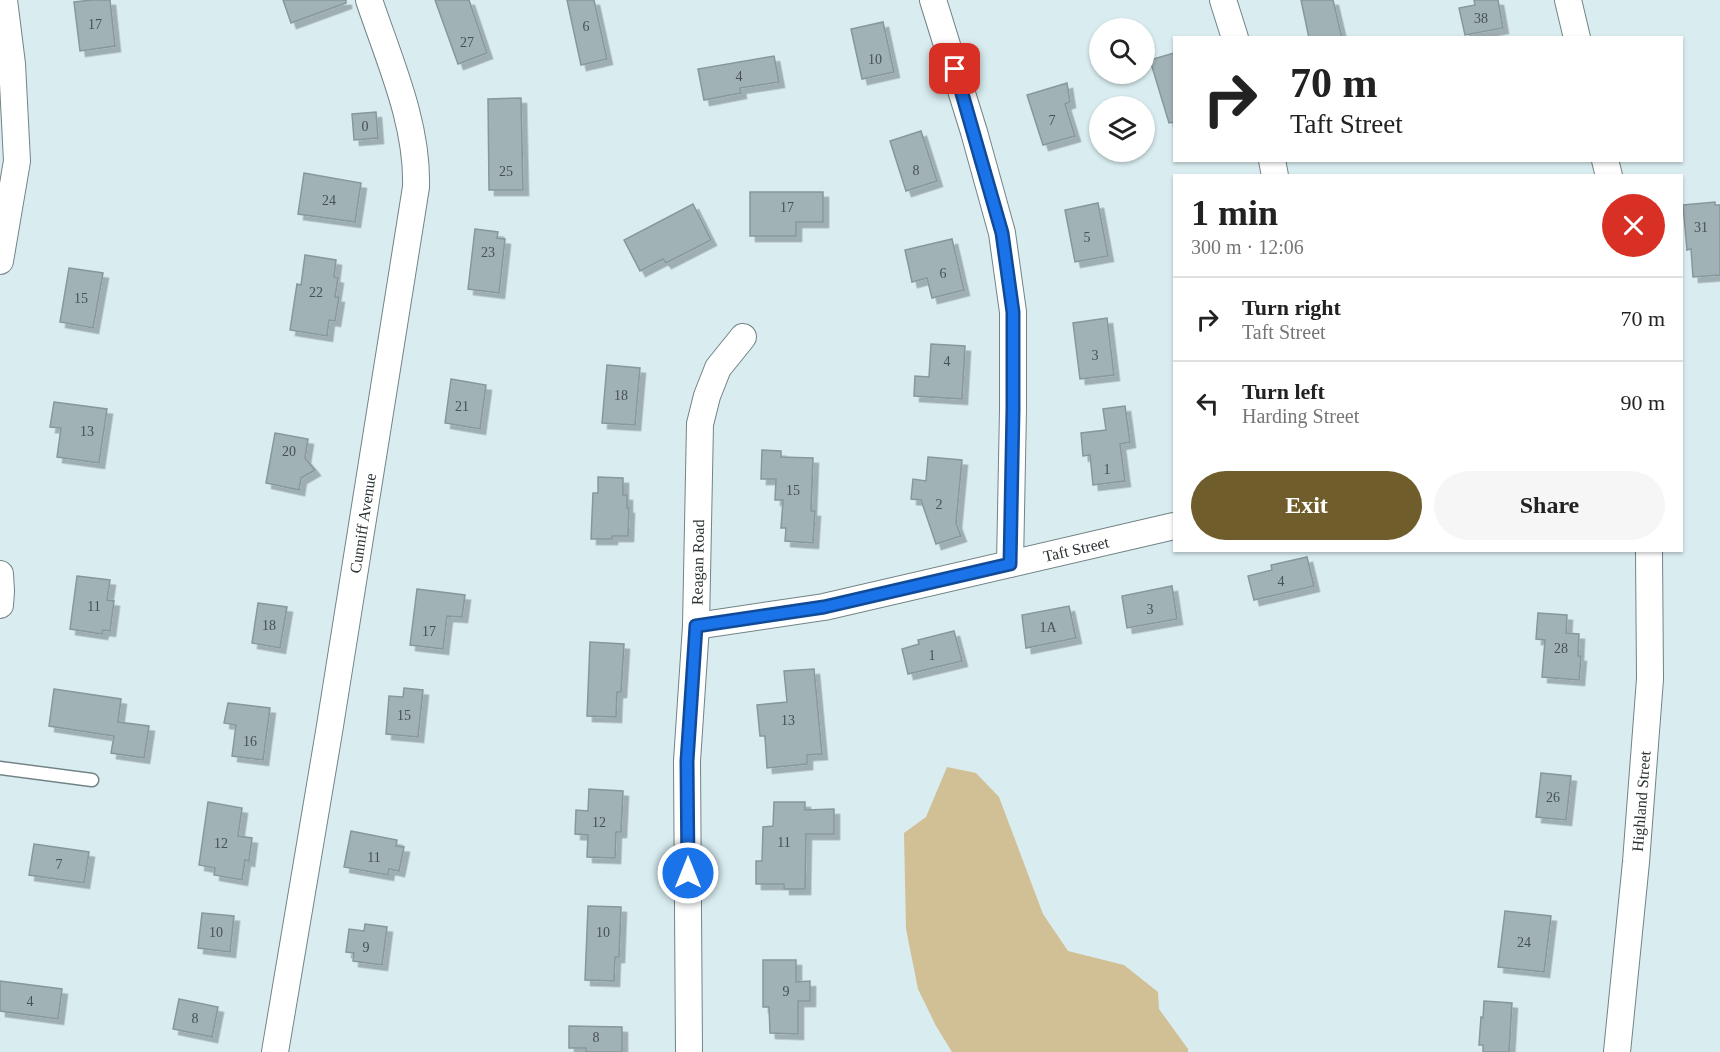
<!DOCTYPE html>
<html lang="en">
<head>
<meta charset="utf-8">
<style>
	:root { --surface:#fff; --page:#f6f6f6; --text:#222; --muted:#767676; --line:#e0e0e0; --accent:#6f5d2b }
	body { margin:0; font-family:Georgia,serif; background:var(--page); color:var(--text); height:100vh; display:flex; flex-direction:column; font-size:22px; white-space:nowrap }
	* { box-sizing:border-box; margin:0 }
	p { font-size:20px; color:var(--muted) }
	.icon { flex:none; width:33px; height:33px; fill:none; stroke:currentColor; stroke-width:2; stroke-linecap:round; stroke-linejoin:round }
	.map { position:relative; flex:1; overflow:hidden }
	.panel { position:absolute; left:1173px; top:174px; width:510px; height:378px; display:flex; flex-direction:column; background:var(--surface); border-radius:0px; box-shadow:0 2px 4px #0004 }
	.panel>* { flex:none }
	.top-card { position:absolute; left:1173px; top:36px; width:510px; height:126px; border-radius:0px; box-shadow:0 2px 4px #0004; background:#fff; color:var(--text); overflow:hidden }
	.buttons { position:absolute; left:1089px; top:18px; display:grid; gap:12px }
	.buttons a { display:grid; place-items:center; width:66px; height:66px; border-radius:50%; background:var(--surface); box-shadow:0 2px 4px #0004; font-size:30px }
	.pin { position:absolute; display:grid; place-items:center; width:51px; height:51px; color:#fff; margin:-26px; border-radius:12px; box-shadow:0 3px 9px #0006 }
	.me { position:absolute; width:66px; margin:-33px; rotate:0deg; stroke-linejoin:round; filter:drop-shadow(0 0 4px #0008) }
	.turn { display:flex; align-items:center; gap:21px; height:126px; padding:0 18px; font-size:27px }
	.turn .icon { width:78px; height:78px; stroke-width:2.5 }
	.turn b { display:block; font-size:42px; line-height:51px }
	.round { display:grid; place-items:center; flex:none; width:63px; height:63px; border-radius:32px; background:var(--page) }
	.overview { display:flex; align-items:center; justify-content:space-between; height:102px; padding:0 18px }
	h1 { font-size:36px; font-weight:700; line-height:45px }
	.primary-button { display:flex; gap:12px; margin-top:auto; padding:12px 18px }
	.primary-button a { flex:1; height:69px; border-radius:36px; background:var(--accent); color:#fff; font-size:24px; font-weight:700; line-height:69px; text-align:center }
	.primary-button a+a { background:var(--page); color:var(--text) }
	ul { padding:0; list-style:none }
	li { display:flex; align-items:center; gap:18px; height:84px; padding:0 18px; border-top:2px solid var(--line) }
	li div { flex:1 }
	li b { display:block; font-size:22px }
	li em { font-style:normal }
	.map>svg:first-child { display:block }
	.green { fill:#d1bf95 }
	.building { fill:#a0b2b6; stroke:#86989b; stroke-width:1.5; filter:url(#shadow) }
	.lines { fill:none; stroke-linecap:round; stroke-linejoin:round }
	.lane-casing { stroke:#728386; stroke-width:15 }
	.street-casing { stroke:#728386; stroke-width:28 }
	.lane { stroke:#fff; stroke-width:12 }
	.street { stroke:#fff; stroke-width:26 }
	.route-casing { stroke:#114b97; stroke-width:15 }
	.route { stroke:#1a73e8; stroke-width:10 }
	.labels { text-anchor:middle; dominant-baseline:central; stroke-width:6; stroke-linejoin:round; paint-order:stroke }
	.number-label { font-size:14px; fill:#485154 }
	.street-label { font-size:16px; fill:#2a3133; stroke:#fff }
</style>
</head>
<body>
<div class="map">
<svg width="1720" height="1052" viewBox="0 0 1720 1052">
	<defs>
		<filter id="shadow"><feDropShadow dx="5.5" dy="5.5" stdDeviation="0" flood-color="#0004"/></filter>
	</defs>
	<rect width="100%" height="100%" fill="#d9edf0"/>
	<path class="green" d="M947,767l29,6 23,24 44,117 25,37 56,14 34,27 1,17 29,40v3h-236l-16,-26 -18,-37 -12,-60 -2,-96 22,-16z"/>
	<g class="building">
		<path d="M92,0h18l5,46 -35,5 -6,-49z"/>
		<path d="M283,0h63v3l-55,20z"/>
		<path d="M435,0h34l18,53 -29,11z"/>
		<path d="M567,0h27l13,59 -26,6z"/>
		<path d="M1301,0h32l9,38h-33z"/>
		<path d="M1474,0h24l5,28 -38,7 -6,-27 16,-3z"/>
		<path d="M883,22l11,50 -32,7 -11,-50z"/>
		<path d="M1174,53v69l-5,1 -19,-63z"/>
		<path d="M774,56l5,26 -39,6 1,5 -37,7 -6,-31z"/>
		<path d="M1067,83l3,19 -5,2 10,32 -32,9 -16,-50z"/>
		<path d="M521,98l2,92h-34l-1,-91z"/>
		<path d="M376,112l2,26 -24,2 -2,-26z"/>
		<path d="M921,131l16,50 -31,10 -16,-50z"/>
		<path d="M304,173l57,10 -6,39 -57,-8z"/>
		<path d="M750,192h73v30h-27v14h-46z"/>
		<path d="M1715,202v3h5v70l-27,2 -2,-28 -4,1 -4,-45z"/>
		<path d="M1098,203l10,53 -33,6 -10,-52z"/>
		<path d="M693,204l18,36 -45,23 -3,-4 -23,12 -16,-31z"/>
		<path d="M475,229l23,3 -1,6 8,1 -6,54 -31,-4z"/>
		<path d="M952,239l12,51 -32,8 -5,-20 -15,4 -7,-32z"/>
		<path d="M305,255l31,5 -2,17 4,1 -3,19h4l-4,24 -6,-1 -2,16 -37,-6 7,-46 4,1z"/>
		<path d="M69,268l34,5 -10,55 -33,-6z"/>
		<path d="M1107,318l7,57 -34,4 -7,-56z"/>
		<path d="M931,344l34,2 -3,53 -48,-3 1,-20 14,1z"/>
		<path d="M607,365l33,3 -5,57 -33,-2z"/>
		<path d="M451,379l35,6 -6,44 -35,-6z"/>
		<path d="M54,402l53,7 -8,54 -42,-6 4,-29 -11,-1z"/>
		<path d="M1125,406l5,36 -10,2 5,37 -32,4 -3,-30 -7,1 -2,-23 25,-3 -3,-21z"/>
		<path d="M275,433l33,6 -3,19 10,12 -14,8 -2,12 -33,-7z"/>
		<path d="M762,450l19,1v6l32,1 -2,53h4l-2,32 -28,-2 1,-13h-5l2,-28h-8l1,-21h-15z"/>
		<path d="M928,457l34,3 -6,63 5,13 -25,8 -15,-44 -10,-1 2,-20 13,2z"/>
		<path d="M598,477l25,1v17h4v13h2l-1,28h-16v3h-21l2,-46h5z"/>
		<path d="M1307,557l7,29 -60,14 -6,-24 24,-6 -1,-5z"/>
		<path d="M77,576l33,4 -3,20 7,1 -4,30 -7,-1 -1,4 -32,-5z"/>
		<path d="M1172,586l5,33 -50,9 -5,-32z"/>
		<path d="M417,589l48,6 -3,22 -15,-1 -4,33 -33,-4z"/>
		<path d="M258,603l29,4 -7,41 -28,-5z"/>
		<path d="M1069,606l7,32 -50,10 -4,-33z"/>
		<path d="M1538,613l29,2 -1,18 13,1 -1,22h3l-2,24 -37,-3 3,-37 -9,-1z"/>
		<path d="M954,631l8,30 -54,13 -6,-25 17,-5 -1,-4z"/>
		<path d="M590,642l34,2 -3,48h-4l-1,25 -29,-1z"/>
		<path d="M814,669l8,85 -15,1v9l-40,4 -2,-32h-5l-3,-31 30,-3 -3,-31z"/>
		<path d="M404,688l19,2 -5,47 -32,-3 3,-38 14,1z"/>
		<path d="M54,689l67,10 -3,23 31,4 -5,32 -33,-5 3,-17 -65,-10z"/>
		<path d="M228,703l42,5 -7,52 -31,-4 4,-31 -12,-2z"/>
		<path d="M1541,773l30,3 -5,44 -30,-3z"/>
		<path d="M589,789l34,2 -2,41h-5l-1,26 -28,-1 1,-22 -13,-1 1,-24 12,1z"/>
		<path d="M208,802l34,6 -4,28 14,2 -3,23 -4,-1 -3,20 -28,-5 1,-7 -16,-3z"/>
		<path d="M774,802h31v8l29,-1v25h-28l-1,55h-21v-5h-28v-23h6l1,-34 10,-1z"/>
		<path d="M351,831l46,9 -1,6 8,1 -5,24 -10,-2 -1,6 -44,-8z"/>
		<path d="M34,844l55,8 -5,31 -55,-8z"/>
		<path d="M588,906l33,1 -2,50h-4l-1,24 -29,-1z"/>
		<path d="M1505,911l46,5 -7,56 -46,-5z"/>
		<path d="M202,913l32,3 -4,36 -32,-4z"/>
		<path d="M365,924l22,3 -5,38 -29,-4 1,-8 -8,-1 3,-23 15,2z"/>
		<path d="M763,960h33v22l14,-1v20h-12v33l-28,-1 -1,-26h-6z"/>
		<path d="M0,981l62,8 -4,30 -58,-8z"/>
		<path d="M179,999l39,8 -6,30 -39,-8z"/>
		<path d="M1484,1001l28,2 -3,49h-26v-7h-4l2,-28 2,1z"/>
		<path d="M569,1026l53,1v25h-36v-4h-17z"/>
	</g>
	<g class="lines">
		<g class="lane-casing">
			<path id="lane" d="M0,768l92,12"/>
		</g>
		<g class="street-casing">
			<g id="street">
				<path d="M933,0l41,132 28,101 11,79v97l-3,155"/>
				<path d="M1223,0l12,38"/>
				<path d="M1568,0l9,38"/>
				<path d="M1272,160l3,16"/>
				<path d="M1605,160l4,16"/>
				<path d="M0,261l17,-100 -5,-97 -8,-64"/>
				<path d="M0,574l1,17 -1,14"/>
				<path id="s1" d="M696,626l128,-19 350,-81"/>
				<path id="s2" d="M275,1052l54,-320 87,-545c2,-64 -27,-127 -47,-187"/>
				<path id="s3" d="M689,1052l-2,-291 9,-135 4,-202 7,-28 11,-28 25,-31"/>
				<path id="s4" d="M1617,1052l19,-190 14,-183 -1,-129"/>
			</g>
		</g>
		<use href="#lane" class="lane"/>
		<use href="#street" class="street"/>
	</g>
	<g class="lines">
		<g class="route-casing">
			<path id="route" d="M688,873l-1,-112 9,-135 128,-19 186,-43 3,-155v-97l-11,-79 -47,-164"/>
		</g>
		<use href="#route" class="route"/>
	</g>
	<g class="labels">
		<g class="number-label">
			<text x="1481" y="18">38</text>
			<text x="95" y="24">17</text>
			<text x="586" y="26">6</text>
			<text x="467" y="42">27</text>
			<text x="875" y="59">10</text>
			<text x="739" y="76">4</text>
			<text x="1052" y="120">7</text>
			<text x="365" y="126">0</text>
			<text x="916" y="170">8</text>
			<text x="506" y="171">25</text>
			<text x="329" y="200">24</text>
			<text x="787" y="207">17</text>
			<text x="1701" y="227">31</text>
			<text x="1087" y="237">5</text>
			<text x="488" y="252">23</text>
			<text x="943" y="273">6</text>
			<text x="316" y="292">22</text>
			<text x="81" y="298">15</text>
			<text x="1095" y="355">3</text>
			<text x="947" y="361">4</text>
			<text x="621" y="395">18</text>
			<text x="462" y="406">21</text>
			<text x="87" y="431">13</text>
			<text x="289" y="451">20</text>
			<text x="1107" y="469">1</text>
			<text x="793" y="490">15</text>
			<text x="939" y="504">2</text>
			<text x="1281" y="581">4</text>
			<text x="94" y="606">11</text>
			<text x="1150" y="609">3</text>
			<text x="269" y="625">18</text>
			<text x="1048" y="627">1A</text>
			<text x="429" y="631">17</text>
			<text x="1561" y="648">28</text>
			<text x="932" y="655">1</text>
			<text x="404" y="715">15</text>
			<text x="788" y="720">13</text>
			<text x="250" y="741">16</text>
			<text x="1553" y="797">26</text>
			<text x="599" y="822">12</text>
			<text x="784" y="842">11</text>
			<text x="221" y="843">12</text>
			<text x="374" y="857">11</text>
			<text x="59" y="864">7</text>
			<text x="216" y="932">10</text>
			<text x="603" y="932">10</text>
			<text x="1524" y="942">24</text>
			<text x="366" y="947">9</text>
			<text x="786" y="991">9</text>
			<text x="30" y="1001">4</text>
			<text x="195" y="1018">8</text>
			<text x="596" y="1037">8</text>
		</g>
		<g class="street-label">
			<text stroke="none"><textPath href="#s2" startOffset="536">Cunniff Avenue</textPath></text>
			<text stroke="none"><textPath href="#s1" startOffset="388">Taft Street</textPath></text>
			<text stroke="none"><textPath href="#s3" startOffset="490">Reagan Road</textPath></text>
			<text stroke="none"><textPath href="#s4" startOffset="252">Highland Street</textPath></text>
		</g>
	</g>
</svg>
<div class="buttons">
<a><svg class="icon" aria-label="search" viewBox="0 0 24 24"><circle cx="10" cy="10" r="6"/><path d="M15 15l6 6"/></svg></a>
<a><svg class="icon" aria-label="layers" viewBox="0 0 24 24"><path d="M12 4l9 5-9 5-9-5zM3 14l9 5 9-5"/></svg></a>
</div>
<div class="pin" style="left:955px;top:69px;background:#d93025"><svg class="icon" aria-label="arrive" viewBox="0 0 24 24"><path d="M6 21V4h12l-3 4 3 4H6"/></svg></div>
<svg class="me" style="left:688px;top:873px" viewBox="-20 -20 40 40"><circle r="17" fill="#1a73e8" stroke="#fff" stroke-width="3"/><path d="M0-11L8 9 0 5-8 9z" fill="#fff"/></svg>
<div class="top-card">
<div class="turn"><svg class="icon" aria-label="right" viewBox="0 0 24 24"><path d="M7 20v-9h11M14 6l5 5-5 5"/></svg><div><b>70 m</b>Taft Street</div></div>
</div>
<section class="panel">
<div class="overview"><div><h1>1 min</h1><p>300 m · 12:06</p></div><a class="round" style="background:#d93025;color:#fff"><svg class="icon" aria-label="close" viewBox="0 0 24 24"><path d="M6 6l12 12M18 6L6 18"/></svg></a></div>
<ul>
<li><svg class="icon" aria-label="right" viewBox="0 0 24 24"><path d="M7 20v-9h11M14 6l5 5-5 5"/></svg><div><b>Turn right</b><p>Taft Street</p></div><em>70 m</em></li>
<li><svg class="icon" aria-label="left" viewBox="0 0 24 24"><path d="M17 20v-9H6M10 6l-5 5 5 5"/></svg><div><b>Turn left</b><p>Harding Street</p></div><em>90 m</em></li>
</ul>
<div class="primary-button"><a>Exit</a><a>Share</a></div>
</section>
</div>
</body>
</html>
